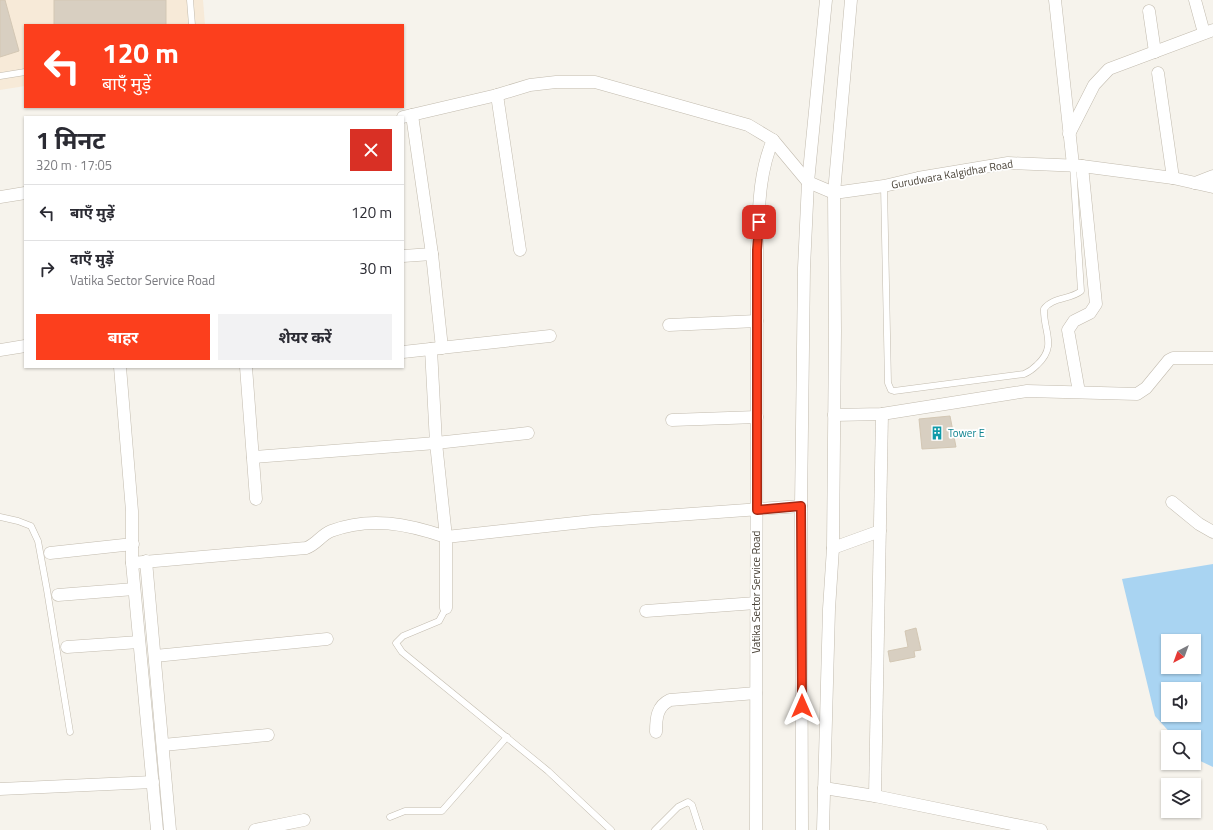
<!DOCTYPE html>
<html lang="hi">
<head>
<meta charset="utf-8">
<style>
	:root { --surface:#fff; --page:#f2f2f3; --text:#2b2b33; --muted:#7c7c81; --line:#e1e1e2; --accent:#fc3f1d }
	body { margin:0; font-family:"Titillium Web","Noto Sans Devanagari",sans-serif; background:var(--page); color:var(--text); height:100vh; display:flex; flex-direction:column; font-size:15px; white-space:nowrap }
	* { box-sizing:border-box; margin:0 }
	p { font-size:13px; color:var(--muted) }
	.icon { flex:none; width:22px; height:22px; fill:none; stroke:currentColor; stroke-width:2; stroke-linecap:round; stroke-linejoin:round }
	.map { position:relative; flex:1; overflow:hidden }
	.side { position:absolute; left:24px; top:116px; width:380px; height:252px; display:flex; flex-direction:column; background:var(--surface); border-radius:0px; box-shadow:0 1px 3px #0004 }
	.side>* { flex:none }
	.banner { position:absolute; left:24px; top:24px; width:380px; height:84px; border-radius:0px; box-shadow:0 1px 3px #0004; background:#fc3f1d; color:#fff; overflow:hidden }
	.needle { width:26px; rotate:221deg }
	.fabs { position:absolute; left:1161px; top:634px; display:grid; gap:8px }
	.fabs a { display:grid; place-items:center; width:40px; height:40px; border-radius:0px; background:var(--surface); box-shadow:0 1px 3px #0004; font-size:20px }
	.pin { position:absolute; display:grid; place-items:center; width:34px; height:34px; color:#fff; margin:-17px; border-radius:8px; box-shadow:0 2px 6px #0006 }
	.me { position:absolute; width:44px; margin:-22px; rotate:0deg; stroke-linejoin:round; filter:drop-shadow(0 0 3px #0008) }
	.turn { display:flex; align-items:center; gap:14px; height:84px; padding:0 12px; font-size:18px }
	.turn .icon { width:52px; height:52px; stroke-width:2.5 }
	.turn b { display:block; font-size:28px; line-height:34px }
	.round { display:grid; place-items:center; flex:none; width:42px; height:42px; border-radius:0px; background:var(--page) }
	.head { display:flex; align-items:center; justify-content:space-between; height:68px; padding:0 12px }
	h1 { font-size:24px; font-weight:700; line-height:30px }
	.primary-button { display:flex; gap:8px; margin-top:auto; padding:8px 12px }
	.primary-button a { flex:1; height:46px; border-radius:0px; background:var(--accent); color:#fff; font-size:16px; font-weight:700; line-height:46px; text-align:center }
	.primary-button a+a { background:var(--page); color:var(--text) }
	ul { padding:0; list-style:none }
	li { display:flex; align-items:center; gap:12px; height:56px; padding:0 12px; border-top:1px solid var(--line) }
	li div { flex:1 }
	li b { display:block; font-size:15px }
	li em { font-style:normal }
	.map>svg:first-child { display:block }
	.commercial { fill:#f7ead8 }
	.water { fill:#a9d4f2; fill-rule:evenodd }
	.building { fill:#d8cfc1; stroke:#d3c7b4 }
	.lines { fill:none; stroke-linecap:round; stroke-linejoin:round }
	.lane-casing { stroke:#c2bbae; stroke-width:7 }
	.street-casing { stroke:#c2bbae; stroke-width:13 }
	.lane { stroke:#fff; stroke-width:6 }
	.street { stroke:#fff; stroke-width:12 }
	.route-casing { stroke:#a42913; stroke-width:10 }
	.route { stroke:#fc3f1d; stroke-width:7 }
	.labels { text-anchor:middle; dominant-baseline:central; stroke-width:3.5; stroke-linejoin:round; paint-order:stroke }
	.street-label { font-size:11px; fill:#4b4439; stroke:#fff }
	.culture-label { font-size:11px; fill:#0d838f; stroke:#fff; text-anchor:start }
</style>
</head>
<body>
<div class="map">
<svg width="1213" height="830" viewBox="0 0 1213 830">
	<rect width="100%" height="100%" fill="#f6f3ec"/>
	<path class="commercial" d="M0,0h203l2,25h-180v61l-25,4z"/>
	<path class="water" d="M1213,564v203l-19,-9v-21h-20l-19,-21 -33,-137zM1168,641h26v26h-26zM1168,689h26v26h-26z"/>
	<g class="building">
		<path d="M0,0h5l14,51 -19,6z"/>
		<rect x="54" y="0" width="112" height="25"/>
		<path d="M950,416l6,31 -34,2 -3,-30z"/>
		<path d="M916,628l5,22 -7,1 1,6 -25,5 -2,-11 20,-4 -3,-16z"/>
	</g>
	<g class="lines">
		<g class="lane-casing">
			<g id="lane">
				<path d="M190,0l2,25"/>
				<path d="M0,76l25,-4"/>
				<path d="M884,186l4,197 3,7 3,1 130,-17c5,-2 9,-5 13,-9 21,-19 6,-34 7,-56 8,-12 26,-9 37,-18l-8,-126"/>
				<path d="M0,517l18,4 13,5 7,15 9,49 23,142"/>
				<path d="M446,608l-7,13 -36,15 -7,7 6,9 146,119 63,59"/>
				<path d="M390,817l15,-6h37l65,-74"/>
				<path d="M655,830l23,-23 10,-5 4,3 8,25"/>
			</g>
		</g>
		<g class="street-casing">
			<g id="street">
				<path d="M1055,0l18,165"/>
				<path d="M1195,0l9,33"/>
				<path d="M1149,11l6,41"/>
				<path d="M1158,73l15,105"/>
				<path d="M497,95l23,155"/>
				<path d="M412,115l20,139 10,94"/>
				<path d="M403,117l94,-22 33,-10 26,-3h39l153,43 25,15 35,42 26,11"/>
				<path d="M1069,134l25,-49 15,-16 104,-39"/>
				<path d="M1195,183l18,-7"/>
				<path d="M834,193l50,-7 34,-8 90,-15 74,3 91,12 40,9"/>
				<path d="M0,197l25,-4"/>
				<path d="M403,256l29,-2"/>
				<path d="M669,325l88,-4"/>
				<path d="M0,350l25,-4"/>
				<path d="M403,352l147,-16"/>
				<path d="M120,367l12,144v52l25,267"/>
				<path d="M246,367l10,132"/>
				<path d="M1079,392l-11,-62 6,-9 16,-8 6,-9 -14,-138"/>
				<path d="M834,415l48,-1 145,-23 110,3 9,-6 23,-28 4,-2h40"/>
				<path d="M672,420l85,-3"/>
				<path d="M253,457l183,-14 92,-10"/>
				<path d="M1172,502l27,22 14,8"/>
				<path d="M833,548l47,-17"/>
				<path d="M50,553l83,-9"/>
				<path d="M146,561l24,269"/>
				<path d="M132,563l174,-15c10,-3 15,-13 25,-17 39,-15 77,-7 115,6l-10,-94 -5,-94"/>
				<path d="M58,595l76,-6"/>
				<path d="M446,608v-71l147,-16 208,-15"/>
				<path d="M646,611l110,-8"/>
				<path d="M67,647l72,-5"/>
				<path d="M155,656l172,-17"/>
				<path d="M656,732c0,-14 1,-26 14,-32l86,-7"/>
				<path d="M163,745l105,-10"/>
				<path d="M824,788l51,8 166,34"/>
				<path d="M0,789l153,-7"/>
				<path d="M875,796l7,-382"/>
				<path d="M255,830l49,-10"/>
				<path d="M756,830l1,-580c2,-37 1,-76 16,-110"/>
				<path d="M802,830l-1,-324 3,-238 4,-86 18,-182"/>
				<path d="M823,830l6,-221 4,-61 2,-217 -1,-138 17,-193"/>
			</g>
		</g>
		<use href="#lane" class="lane"/>
		<use href="#street" class="street"/>
	</g>
	<g class="lines">
		<g class="route-casing">
			<path id="route" d="M759,222l-2,28v260l44,-4 1,200"/>
		</g>
		<use href="#route" class="route"/>
	</g>
	<defs>
		<g id="building-bare" transform="scale(1.08)"><path d="M-4-6H4V6H1V3H-1V6H-4ZM-2.5-4.3h1.7v1.8h-1.7ZM.8-4.3h1.7v1.8H.8ZM-2.5-1h1.7V.8h-1.7ZM.8-1h1.7V.8H.8Z" fill="#0f9aa8" stroke="#fff" stroke-width="2.5" paint-order="stroke"/></g>
	</defs>
	<g fill-rule="evenodd">
		<use href="#building-bare" x="937" y="433"/>
	</g>
	<g class="labels">
		<g class="street-label">
			<text transform="translate(952 174) rotate(-10)">Gurudwara Kalgidhar Road</text>
			<text transform="translate(756 592) rotate(-90)">Vatika Sector Service Road</text>
		</g>
		<g class="culture-label">
			<text x="948" y="433">Tower E</text>
		</g>
	</g>
</svg>
<div class="fabs">
<a><svg class="needle" viewBox="-14 -14 28 28"><path d="M0-13l5 13h-10z" fill="#e53935"/><path d="M0 13l5-13h-10z" fill="#7c7c81"/></svg></a>
<a><svg class="icon" aria-label="sound" viewBox="0 0 24 24"><path d="M4 9h4l5-4v14l-5-4H4zM17 9q2 3 0 6"/></svg></a>
<a><svg class="icon" aria-label="search" viewBox="0 0 24 24"><circle cx="10" cy="10" r="6"/><path d="M15 15l6 6"/></svg></a>
<a><svg class="icon" aria-label="layers" viewBox="0 0 24 24"><path d="M12 4l9 5-9 5-9-5zM3 14l9 5 9-5"/></svg></a>
</div>
<div class="pin" style="left:759px;top:222px;background:#d93025"><svg class="icon" aria-label="arrive" viewBox="0 0 24 24"><path d="M6 21V4h12l-3 4 3 4H6"/></svg></div>
<svg class="me" style="left:802px;top:706px" viewBox="-20 -20 40 40"><path d="M0-17L14 15 0 8-14 15z" fill="#fc3f1d" stroke="#fff" stroke-width="4"/></svg>
<div class="banner">
<div class="turn"><svg class="icon" aria-label="left" viewBox="0 0 24 24"><path d="M17 20v-9H6M10 6l-5 5 5 5"/></svg><div><b>120 m</b>बाएँ मुड़ें</div></div>
</div>
<section class="side">
<div class="head"><div><h1>1 मिनट</h1><p>320 m · 17:05</p></div><a class="round" style="background:#d93025;color:#fff"><svg class="icon" aria-label="close" viewBox="0 0 24 24"><path d="M6 6l12 12M18 6L6 18"/></svg></a></div>
<ul>
<li><svg class="icon" aria-label="left" viewBox="0 0 24 24"><path d="M17 20v-9H6M10 6l-5 5 5 5"/></svg><div><b>बाएँ मुड़ें</b></div><em>120 m</em></li>
<li><svg class="icon" aria-label="right" viewBox="0 0 24 24"><path d="M7 20v-9h11M14 6l5 5-5 5"/></svg><div><b>दाएँ मुड़ें</b><p>Vatika Sector Service Road</p></div><em>30 m</em></li>
</ul>
<div class="primary-button"><a>बाहर</a><a>शेयर करें</a></div>
</section>
</div>
</body>
</html>
